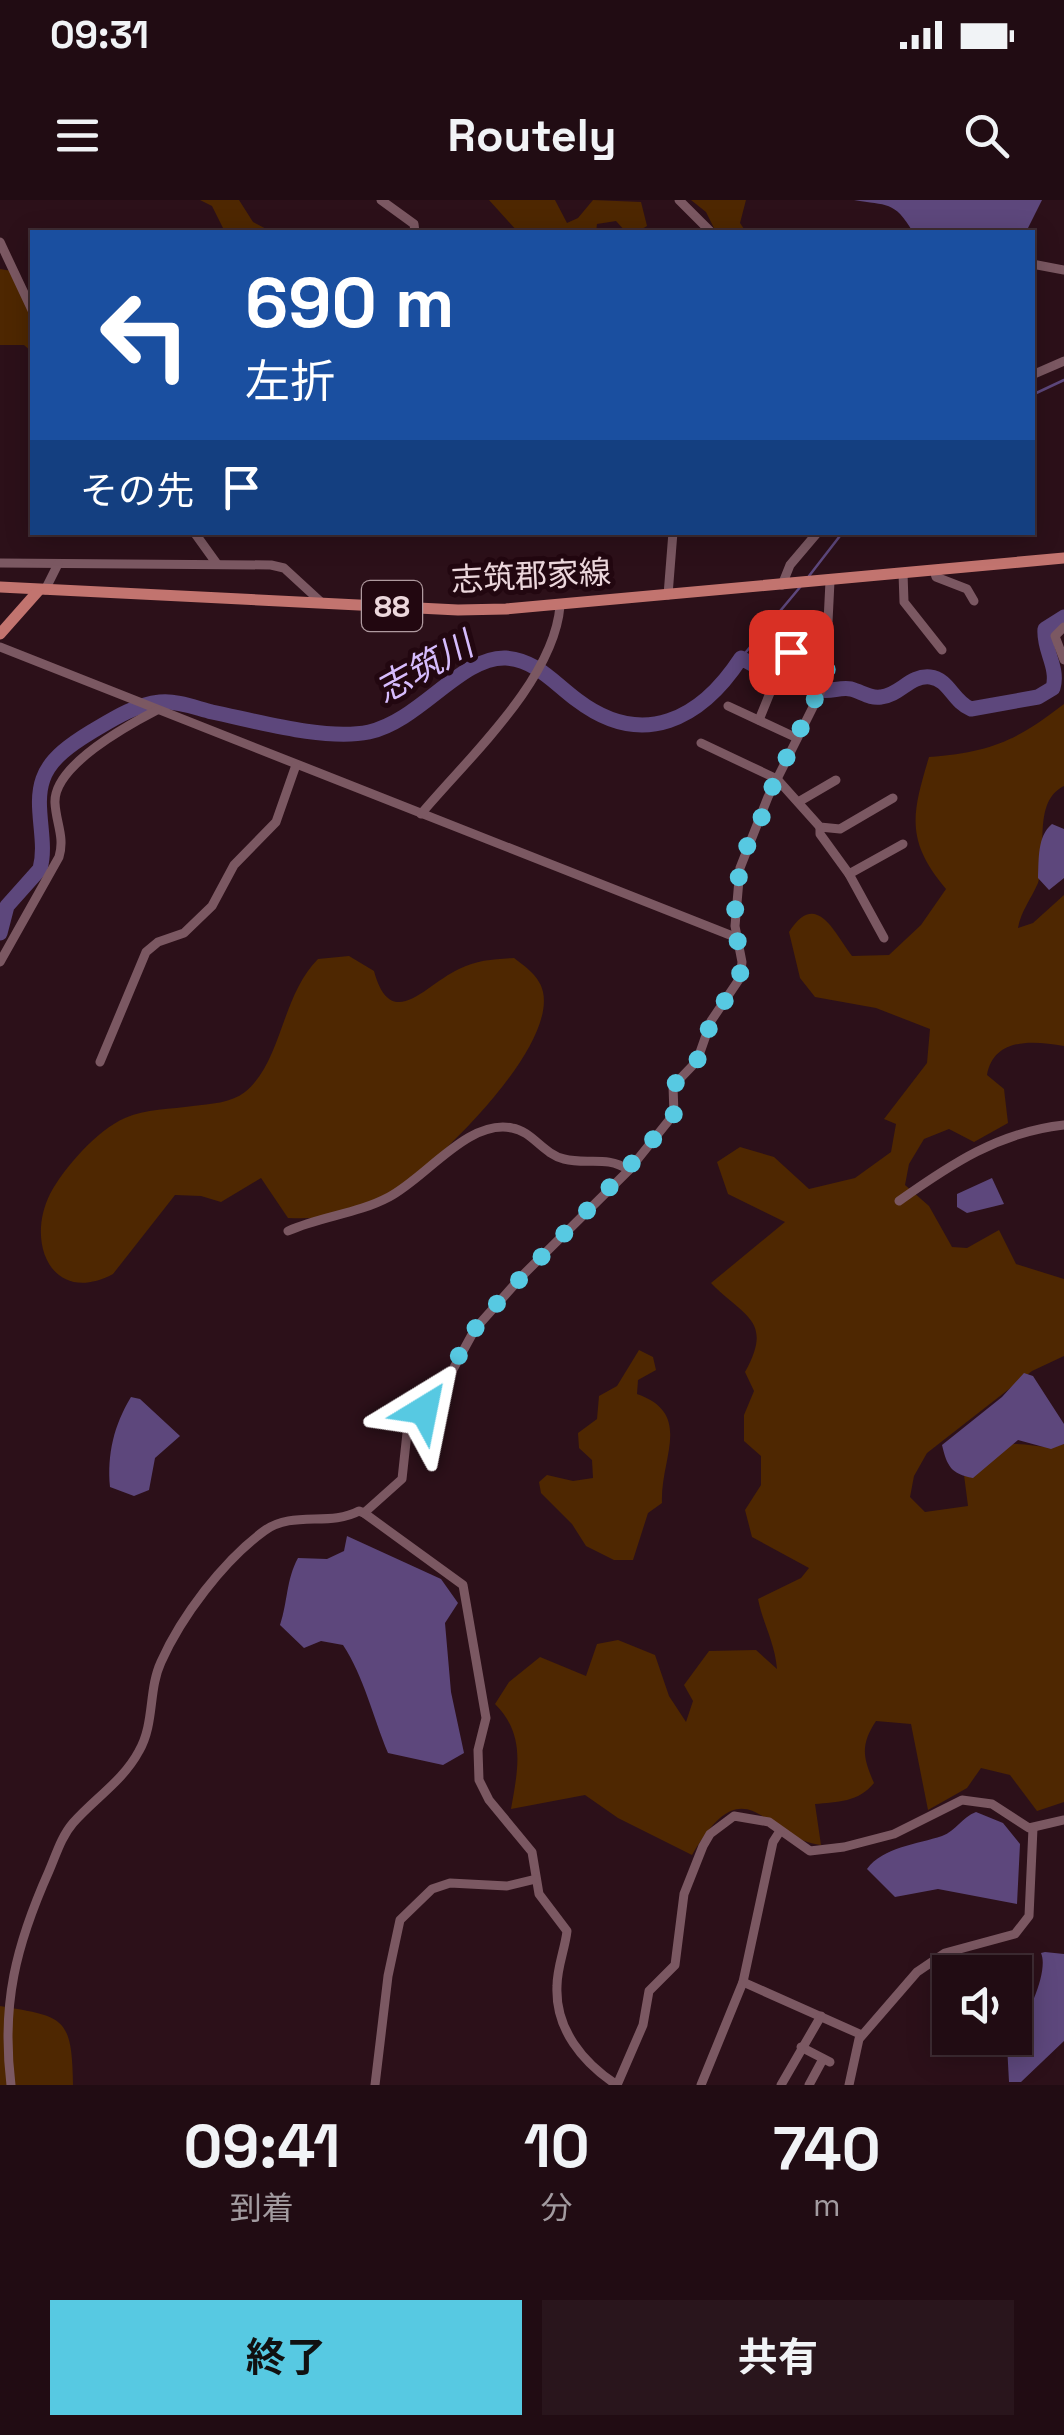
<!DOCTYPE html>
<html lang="ja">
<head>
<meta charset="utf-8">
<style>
	:root { --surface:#210c13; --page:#29151c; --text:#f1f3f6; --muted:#a29ba0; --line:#3e2c33; --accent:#57c9e2 }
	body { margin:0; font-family:"Space Grotesk","Noto Sans JP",sans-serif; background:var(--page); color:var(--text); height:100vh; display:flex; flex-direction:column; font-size:38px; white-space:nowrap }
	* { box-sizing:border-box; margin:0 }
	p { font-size:32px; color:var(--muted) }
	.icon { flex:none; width:55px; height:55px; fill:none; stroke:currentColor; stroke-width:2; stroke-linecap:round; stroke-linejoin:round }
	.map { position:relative; height:1885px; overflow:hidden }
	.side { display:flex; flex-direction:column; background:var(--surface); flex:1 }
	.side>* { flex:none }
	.hud { position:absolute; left:30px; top:30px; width:1005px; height:305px; border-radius:0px; box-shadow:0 5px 25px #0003,0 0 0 2px var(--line); background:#1a4fa0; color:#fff; overflow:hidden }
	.fabs { position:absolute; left:932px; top:1755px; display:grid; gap:20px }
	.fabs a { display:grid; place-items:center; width:100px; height:100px; border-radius:0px; background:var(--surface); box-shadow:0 5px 25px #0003,0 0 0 2px var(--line); font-size:50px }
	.pin { position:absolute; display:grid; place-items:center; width:85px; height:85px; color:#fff; margin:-42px; border-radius:20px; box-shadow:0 5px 15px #0006 }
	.me { position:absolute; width:110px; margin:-55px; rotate:35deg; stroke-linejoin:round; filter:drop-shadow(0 0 8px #0008) }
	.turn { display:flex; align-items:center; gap:35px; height:210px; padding:0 50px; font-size:45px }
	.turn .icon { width:130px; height:130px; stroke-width:2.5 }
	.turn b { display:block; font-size:70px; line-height:85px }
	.then { display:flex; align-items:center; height:95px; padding:0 50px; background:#0003; gap:20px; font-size:38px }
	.eta { display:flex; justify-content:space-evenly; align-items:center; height:170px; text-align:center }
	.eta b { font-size:60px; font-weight:700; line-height:70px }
	.action { display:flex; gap:20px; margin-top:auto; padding:20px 50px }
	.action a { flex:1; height:115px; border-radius:0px; background:var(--accent); color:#111; font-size:40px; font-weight:700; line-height:115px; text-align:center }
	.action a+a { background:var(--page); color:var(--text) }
	.status { display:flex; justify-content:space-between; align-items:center; height:70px; padding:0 50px; background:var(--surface); direction:ltr }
	.status svg { height:28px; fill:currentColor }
	header { display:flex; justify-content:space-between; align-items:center; height:130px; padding:0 50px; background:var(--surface); font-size:45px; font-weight:700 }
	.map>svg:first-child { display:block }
	.green { fill:#4e2701 }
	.water { fill:#5d477c }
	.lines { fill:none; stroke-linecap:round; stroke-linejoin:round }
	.stream { stroke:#5d477c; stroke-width:2.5 }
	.river { stroke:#5d477c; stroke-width:15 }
	.minor { stroke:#7b5862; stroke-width:9 }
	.major { stroke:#c2746f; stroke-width:11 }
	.route { stroke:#57c9e2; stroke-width:18; stroke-dasharray:0 32.4 }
	.labels { text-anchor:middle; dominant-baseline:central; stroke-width:10; stroke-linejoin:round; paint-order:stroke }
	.shield { fill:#220710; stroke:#af999f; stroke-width:2.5 }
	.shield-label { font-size:30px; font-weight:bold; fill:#ecd7dc }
	.street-label { font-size:32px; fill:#ecd7dc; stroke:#220710 }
	.water-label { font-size:35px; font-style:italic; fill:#d6bcfd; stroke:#220710 }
</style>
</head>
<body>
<div class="status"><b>09:31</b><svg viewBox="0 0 49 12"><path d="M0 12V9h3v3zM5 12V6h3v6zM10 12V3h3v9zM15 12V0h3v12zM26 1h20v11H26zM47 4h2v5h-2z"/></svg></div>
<header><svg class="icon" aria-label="menu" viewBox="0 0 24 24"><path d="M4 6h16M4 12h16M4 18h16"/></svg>Routely<svg class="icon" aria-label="search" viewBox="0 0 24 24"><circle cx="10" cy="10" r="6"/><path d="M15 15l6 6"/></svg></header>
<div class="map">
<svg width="1064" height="1885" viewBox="0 0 1064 1885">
	<rect width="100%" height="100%" fill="#2c1019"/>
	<g class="green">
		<path d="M200,0h39l14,22 19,10h-47l-13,-26z"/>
		<path d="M489,0h66l12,23 11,-5 15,-18 48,2 6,24 -10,6h-11l-10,-11 -19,3 -1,8h-78z"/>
		<path d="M691,0h55l-6,23 6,9h-30l-10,-20z"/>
		<path d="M0,69l12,2 20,39v42l-8,-7h-24z"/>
		<path d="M1064,504v82c-33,16 -15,68 -26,97 -7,16 -17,28 -20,45l15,-5 31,-28v151c-31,-5 -70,-9 -77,29l17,14 4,34 -34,19 -25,-13 -25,10 -15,25 -4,21 24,21 23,41 15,1 32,-18 17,34 48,15v77l-32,15 -105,82 -13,23 -4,21 15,15 43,-6 -4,-31c13,-11 33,-30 50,-31 17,-1 34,7 50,0v358l-27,9 -27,-36 -29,-7 -14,20 -39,22 -17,-86 -35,-3c-16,24 -13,37 -2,62 -15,19 -37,19 -59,21l6,41c-58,-7 -74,-84 -129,10l-74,-37 -33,-23 -74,14c7,-40 15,-74 -16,-105l14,-22 31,-25 46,19 11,-32 21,-4 37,15 14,41 17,26 7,-21 -9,-16 25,-34 47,-1 21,19c-2,-26 -14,-45 -19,-70l43,-21 8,-10 -57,-31 -7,-27 16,-25v-29l-17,-15v-26l10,-24 -9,-19c29,-52 -1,-55 -34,-89l74,-61 -57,-28 -11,-32 23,-15 34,10 35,32 46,-11 36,-26 5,-28 -12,-5 43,-56 3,-34 -54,-21 -61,-11 -15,-19 -11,-46c27,-43 45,0 63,24l37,-1 32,-30 25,-36c-41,-49 -34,-75 -17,-132 62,-5 87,-16 135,-53z"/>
		<path d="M349,756l25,15c17,63 52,13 85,-2 18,-9 35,-10 55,-11 12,9 26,19 29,34 13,60 -117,183 -165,211 -26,14 -61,16 -90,15l-27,-40 -40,24 -20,-6 -26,-1 -62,79c-60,32 -88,-30 -63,-80 14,-26 47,-64 75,-76 20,-9 47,-9 68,-12 17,-2 38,-3 52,-14 37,-30 36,-96 73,-133z"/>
		<path d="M639,1150l14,7 3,13 -18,10 -1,14c57,20 23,64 25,109l-14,10 -15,47h-19l-28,-14 -14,-22 -31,-31 -2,-11 8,-7 26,6 20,-3 -1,-18 -13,-12 -1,-15 19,-14 2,-23 18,-10z"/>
		<path d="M0,1806c64,11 72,10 73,79h-73z"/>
	</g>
	<g class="water">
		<path d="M854,0h188l-16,32h-68l-5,-4 -40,4c-19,-32 -26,-26 -59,-32z"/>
		<path d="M1052,624l12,5v49l-15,12 -11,-12c1,-18 -1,-42 14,-54z"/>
		<path d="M992,978l12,26 -37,9 -10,-6v-13z"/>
		<path d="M1024,1173l9,3 31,48v20l-13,5 -33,-9 -45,38c-22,-4 -26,-12 -31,-33l60,-48z"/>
		<path d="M131,1197l9,2 40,37 -25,22 -6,32 -15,6 -24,-9c-3,-33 4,-62 21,-90z"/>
		<path d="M347,1336l94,43 17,24 -13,20 6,69 13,61 -21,12 -55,-12c-15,-36 -24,-76 -45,-108l-22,-4 -17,7 -24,-23c8,-24 6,-45 18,-67l29,1 17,-8z"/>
		<path d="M976,1612l27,11 17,21 -3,60 -79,-15 -43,8 -28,-28c16,-22 51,-25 75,-33 14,-5 20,-19 34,-24z"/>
		<path d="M1045,1752l19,2v87l-43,41h-12l-2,-37c15,-15 43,-72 34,-92z"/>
	</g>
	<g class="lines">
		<g class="stream">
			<path d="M1032,195l32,-15"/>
			<path d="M809,376l34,-44"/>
			<path d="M741,458l60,-72"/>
			<path d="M0,727l3,-2"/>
		</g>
		<path class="river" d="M0,733l7,-27 33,-37c8,-29 -7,-62 3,-90 7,-21 30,-36 48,-47 22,-13 43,-27 69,-30 16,-2 36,6 52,10 44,9 113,29 157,20 51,-11 92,-76 137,-74 30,2 48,25 71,42 66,50 124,19 164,-42 25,14 51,28 80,32 10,2 19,-3 30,-1 11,3 19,10 30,8 19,-2 29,-22 49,-20 19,2 23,25 41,32l67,-12 15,-9c6,-21 -10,-38 -8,-59l19,-12"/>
		<g class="minor">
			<path d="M381,0l33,24 1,8"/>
			<path d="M679,0l32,32"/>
			<path d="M0,42l32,68"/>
			<path d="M1032,64l32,6"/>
			<path d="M1032,175l32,-14"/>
			<path d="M194,332l23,32"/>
			<path d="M0,363l271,2 13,3 37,34"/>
			<path d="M934,370l2,7 31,12 7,12"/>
			<path d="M903,373l1,29 38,48"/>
			<path d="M782,385l8,-20 28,-33"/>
			<path d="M45,390l13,-26"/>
			<path d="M668,395l5,-63"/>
			<path d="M1064,427l-9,9 9,24"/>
			<path d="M0,447l735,290"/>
			<path d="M791,452l17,7 20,-1"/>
			<path d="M728,506l69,32"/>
			<path d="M759,520l15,-37"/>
			<path d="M701,543l76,36 43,48 20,2 53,-31"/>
			<path d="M800,601l36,-21"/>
			<path d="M421,614c47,-56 133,-134 139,-208"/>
			<path d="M820,627v7l29,40 54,-30"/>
			<path d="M849,674l35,64"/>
			<path d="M0,762l59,-105c6,-20 -3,-34 -4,-54 -2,-37 73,-78 102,-93"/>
			<path d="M100,862l46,-110 12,-10 26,-9 28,-27 22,-41 42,-43 20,-57"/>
			<path d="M899,1001c52,-37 100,-69 165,-76"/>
			<path d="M288,1031c34,-15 69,-17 101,-34 38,-20 79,-78 123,-69 20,3 31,26 52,31 24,6 42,-4 65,11"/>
			<path d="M364,1313l99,72 23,133 -8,32 1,30 10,20 43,52 7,42 28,37c-2,18 -10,36 -10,55 -2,43 26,77 60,99"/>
			<path d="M743,1782l119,53"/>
			<path d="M801,1847l29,15"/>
			<path d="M11,1885c-10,-81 5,-140 38,-214 7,-16 12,-34 24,-48 22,-25 50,-42 66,-72 16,-28 9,-61 22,-89 20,-45 62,-101 103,-131 29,-21 65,-4 95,-20l5,2 38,-34 6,-55 31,-29 36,-66 48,-54 106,-105 45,-56 -1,-28 24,-25 14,-40 29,-43 2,-16 -7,-36 5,-58 28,-71 57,-114 5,-102"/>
			<path d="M375,1885l13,-109 12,-56 32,-31 18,-6 57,3 29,-7"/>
			<path d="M617,1885l26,-60 6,-34 26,-26 9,-71 19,-48 7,-12 24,-18 35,6 41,29 34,-4 50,-13 68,-34 30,4 37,24 35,-8"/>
			<path d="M701,1885l42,-103 30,-140 7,-11"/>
			<path d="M781,1885l40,-69"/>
			<path d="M809,1885l14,-26"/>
			<path d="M849,1885l10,-46 58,-67 28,-19 70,-19 14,-18 4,-88"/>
		</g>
		<g class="major">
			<path d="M0,387l458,23 48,-1 558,-51"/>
			<path d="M0,434l39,-44"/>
		</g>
	</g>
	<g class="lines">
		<path class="route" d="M424,1210c26,-25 32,-58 54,-85 63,-73 136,-135 196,-211l-1,-28 24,-25 15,-41 28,-42 1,-23 -7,-29 3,-41 8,-35 14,-24 9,-30 58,-120 2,-18 -20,1 -17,-7"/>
	</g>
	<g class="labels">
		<rect class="shield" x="362" y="381" width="60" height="50" rx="8"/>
		<g class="shield-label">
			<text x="392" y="406">88</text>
		</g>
		<g class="street-label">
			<text transform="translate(531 376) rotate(-3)">志筑郡家線</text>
		</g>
		<g class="water-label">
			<text transform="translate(424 467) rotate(-29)">志筑川</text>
		</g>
	</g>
</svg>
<div class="fabs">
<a><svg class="icon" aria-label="sound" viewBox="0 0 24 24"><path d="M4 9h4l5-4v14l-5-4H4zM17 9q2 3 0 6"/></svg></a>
</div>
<div class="pin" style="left:791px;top:452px;background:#d93025"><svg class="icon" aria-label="arrive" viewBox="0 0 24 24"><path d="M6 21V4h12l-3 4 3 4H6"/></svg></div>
<svg class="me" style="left:424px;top:1210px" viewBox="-20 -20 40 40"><path d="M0-17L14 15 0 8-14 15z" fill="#57c9e2" stroke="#fff" stroke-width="4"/></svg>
<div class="hud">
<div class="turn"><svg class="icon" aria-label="left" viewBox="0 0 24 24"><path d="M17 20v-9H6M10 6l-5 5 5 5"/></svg><div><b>690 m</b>左折</div></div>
<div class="then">その先<svg class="icon" aria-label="arrive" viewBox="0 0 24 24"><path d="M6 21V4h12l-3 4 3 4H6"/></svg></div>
</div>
</div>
<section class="side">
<div class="eta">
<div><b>09:41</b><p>到着</p></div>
<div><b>10</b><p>分</p></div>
<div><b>740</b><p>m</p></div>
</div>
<div class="action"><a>終了</a><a>共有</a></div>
</section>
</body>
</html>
